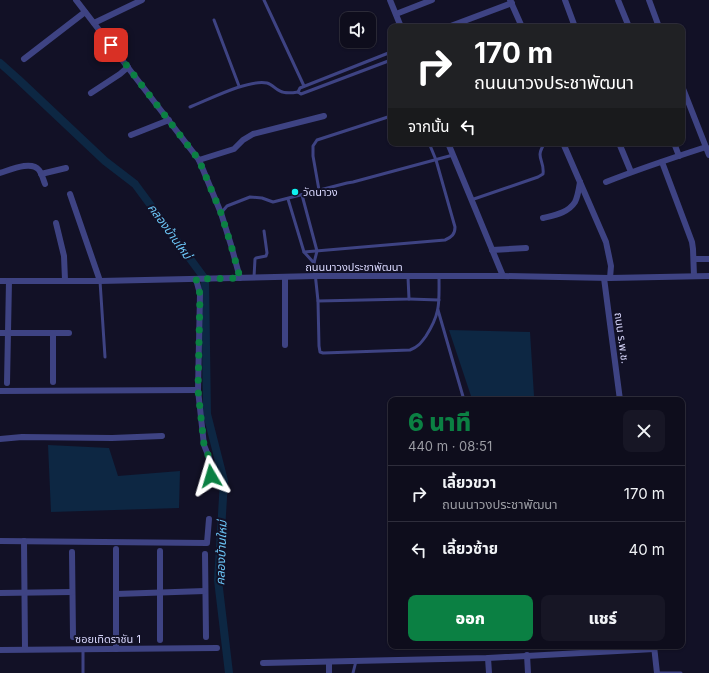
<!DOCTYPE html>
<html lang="th">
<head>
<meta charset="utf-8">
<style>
	:root { --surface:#0e0d1c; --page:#171625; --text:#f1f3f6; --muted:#9b9ca3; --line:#2e2d3b; --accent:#0b8043 }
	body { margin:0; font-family:Inter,"Noto Sans Thai",sans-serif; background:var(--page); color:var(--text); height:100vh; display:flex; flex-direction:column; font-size:15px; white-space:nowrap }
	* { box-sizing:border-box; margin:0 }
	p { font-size:13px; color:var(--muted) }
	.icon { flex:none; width:22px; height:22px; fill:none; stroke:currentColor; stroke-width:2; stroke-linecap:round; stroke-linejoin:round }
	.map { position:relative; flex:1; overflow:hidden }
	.drawer { position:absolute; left:388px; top:397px; width:297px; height:252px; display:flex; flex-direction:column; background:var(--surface); border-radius:8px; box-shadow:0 1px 3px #0004,0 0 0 1px var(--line) }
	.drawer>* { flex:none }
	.hud { position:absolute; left:388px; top:24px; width:297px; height:122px; border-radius:8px; box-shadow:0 1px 3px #0004,0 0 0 1px var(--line); background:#202124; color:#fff; overflow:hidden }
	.fabs { position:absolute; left:340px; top:12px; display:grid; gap:8px }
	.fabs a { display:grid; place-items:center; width:36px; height:36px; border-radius:8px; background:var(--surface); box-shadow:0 1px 3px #0004,0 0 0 1px var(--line); font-size:20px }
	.pin { position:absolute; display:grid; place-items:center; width:34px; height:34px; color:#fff; margin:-17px; border-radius:8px; box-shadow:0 2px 6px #0006 }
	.me { position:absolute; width:44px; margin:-22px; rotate:353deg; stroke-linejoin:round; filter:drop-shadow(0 0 3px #0008) }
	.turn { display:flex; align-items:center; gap:14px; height:84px; padding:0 20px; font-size:18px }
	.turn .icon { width:52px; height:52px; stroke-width:2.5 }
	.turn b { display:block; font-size:28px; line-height:34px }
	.then { display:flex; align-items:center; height:38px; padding:0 20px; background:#0003; gap:8px; font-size:15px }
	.round { display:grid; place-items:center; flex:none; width:42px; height:42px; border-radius:8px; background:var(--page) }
	.summary { display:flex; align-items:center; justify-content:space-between; height:68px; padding:0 20px }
	h1 { font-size:24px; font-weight:800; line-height:30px; color:var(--accent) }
	.cta { display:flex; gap:8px; margin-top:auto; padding:8px 20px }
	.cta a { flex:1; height:46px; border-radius:8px; background:var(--accent); color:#fff; font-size:16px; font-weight:800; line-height:46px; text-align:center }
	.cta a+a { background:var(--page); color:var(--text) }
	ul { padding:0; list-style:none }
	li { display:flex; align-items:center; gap:12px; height:56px; padding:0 20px; border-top:1px solid var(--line) }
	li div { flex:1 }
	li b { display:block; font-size:15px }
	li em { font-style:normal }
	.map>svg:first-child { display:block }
	.water { fill:#0d2743 }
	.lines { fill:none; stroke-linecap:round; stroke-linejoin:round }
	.canal { stroke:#0d2743; stroke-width:8 }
	.lane { stroke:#3e4383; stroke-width:3 }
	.street { stroke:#3e4383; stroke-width:6 }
	.route { stroke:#0b8043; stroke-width:7; stroke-dasharray:0 12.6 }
	.poi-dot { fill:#0ff2f1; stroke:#121126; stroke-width:1.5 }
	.labels { text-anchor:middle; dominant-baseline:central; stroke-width:4; stroke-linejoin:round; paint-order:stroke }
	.poi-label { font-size:11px; fill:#d9d8fd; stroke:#121126; text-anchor:start }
	.street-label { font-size:11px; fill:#d9d8fd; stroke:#121126 }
	.water-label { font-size:12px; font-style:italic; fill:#6cc6f7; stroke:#121126 }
</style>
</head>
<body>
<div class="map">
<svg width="709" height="673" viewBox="0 0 709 673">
	<rect width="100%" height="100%" fill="#121126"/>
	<g class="water">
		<path d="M449,330l81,2 4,64h-63z"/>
		<path d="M48,445l61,3 9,28 62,-5 -1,37 -128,4z"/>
	</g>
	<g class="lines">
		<path class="canal" d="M0,63l18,16 87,82 30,23 70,95 2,135 17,67 -6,99 11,93"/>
		<g class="lane">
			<path d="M264,0l40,86"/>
			<path d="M214,20l25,66"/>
			<path d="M391,52l-91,36 -2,4 3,2 90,-34"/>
			<path d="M190,107c18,-7 58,-28 77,-24 5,1 8,6 13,8 5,3 12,2 18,1"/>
			<path d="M319,190l-6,-34v-10l4,-6 74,-24"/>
			<path d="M302,195l15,56 -3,12 4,38 1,45 1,6 3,1 87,-3c8,-3 11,-7 16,-14 15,-23 13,-34 13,-60"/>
			<path d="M288,199l16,53 10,11"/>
			<path d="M471,200l67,-23 5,-3c2,-14 -9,-16 2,-31"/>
			<path d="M221,213l6,-7 23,-9 12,1 11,4 74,-19 6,-1 100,-27"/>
			<path d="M304,252l141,-12c7,-3 10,-6 10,-13l-19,-67 -7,-17"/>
			<path d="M254,277l1,-18 1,-1 10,-2 1,-3 -3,-22"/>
			<path d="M100,281l5,76"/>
			<path d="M409,299l30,1"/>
			<path d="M318,301l91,-2 -1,-22"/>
			<path d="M438,310l26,90"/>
			<path d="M83,649v24"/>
			<path d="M353,673l3,-12"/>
			<path d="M659,673h22"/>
		</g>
		<g class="street">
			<path d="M76,0l123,160 22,53 10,32 9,33"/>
			<path d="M390,0l11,27"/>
			<path d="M510,0l12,27"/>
			<path d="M565,0l10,27"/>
			<path d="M618,0l11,27"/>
			<path d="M649,0l10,27"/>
			<path d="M396,14l36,-14"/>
			<path d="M94,23l48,-23"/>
			<path d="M448,27l64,-24"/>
			<path d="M24,59l61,-47"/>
			<path d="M682,86l27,69"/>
			<path d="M91,93l29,-19 8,-7"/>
			<path d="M131,135l38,-15"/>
			<path d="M448,143l55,133"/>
			<path d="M563,143l43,99 5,24 -1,12"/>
			<path d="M619,143l12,29"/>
			<path d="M674,143l5,13"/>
			<path d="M199,160l35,-11 9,-9 10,-6 71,-18"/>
			<path d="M662,162l30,80 1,7 1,27"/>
			<path d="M0,173c10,-3 31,-13 39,-3 3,4 4,9 6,14"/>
			<path d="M41,174l25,-6"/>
			<path d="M606,182c33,-13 66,-24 100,-35"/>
			<path d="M70,194l30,87"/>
			<path d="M543,218c12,-3 25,-5 32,-16 3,-6 4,-14 5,-20"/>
			<path d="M56,223l8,33 1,24"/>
			<path d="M492,250l34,-2"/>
			<path d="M694,259h15"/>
			<path d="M604,278l16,122"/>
			<path d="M196,279l4,15 -2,96 6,55 6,15 1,16"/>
			<path d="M0,281h100l216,-5h187l107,2 99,-2"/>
			<path d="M0,333h69"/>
			<path d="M53,333v49"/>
			<path d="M285,345v-68"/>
			<path d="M7,383l2,-102"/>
			<path d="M0,391l198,-1"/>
			<path d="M0,439l22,-2 90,1 50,-2"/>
			<path d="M0,541l207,2 2,-24"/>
			<path d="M24,541l1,108"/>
			<path d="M160,551v89"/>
			<path d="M72,552l1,85"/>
			<path d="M205,554l1,83"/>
			<path d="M0,593l72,-1"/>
			<path d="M116,594l89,-3"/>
			<path d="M654,646l3,27"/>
			<path d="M116,649v-100"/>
			<path d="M0,650l217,-2"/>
			<path d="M527,655l1,18"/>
			<path d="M488,658l1,15"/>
			<path d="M263,663l225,-5 166,-9"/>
			<path d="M329,673v-11"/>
		</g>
	</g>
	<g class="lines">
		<path class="route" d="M111,45l88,115 22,53 10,32 9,33 -44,1 4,15 -2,96 6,55 6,15 1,16"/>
	</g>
	<circle class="poi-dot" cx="295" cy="192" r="4"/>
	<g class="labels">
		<g class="poi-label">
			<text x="303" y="192">วัดนาวง</text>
		</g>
		<g class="street-label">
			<text x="354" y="267">ถนนนาวงประชาพัฒนา</text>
			<text transform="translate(622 338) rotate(82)">ถนน ร.พ.ช.</text>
			<text x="108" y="639">ซอยเทิดราชัน 1</text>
		</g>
		<g class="water-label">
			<text transform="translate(170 231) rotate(54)">คลองบ้านใหม่</text>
			<text transform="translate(221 553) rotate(-88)">คลองบ้านใหม่</text>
		</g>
	</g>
</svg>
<div class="fabs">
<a><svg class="icon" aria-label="sound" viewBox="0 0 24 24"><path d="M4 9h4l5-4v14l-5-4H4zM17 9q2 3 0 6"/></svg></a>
</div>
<div class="pin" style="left:111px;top:45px;background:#d93025"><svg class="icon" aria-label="arrive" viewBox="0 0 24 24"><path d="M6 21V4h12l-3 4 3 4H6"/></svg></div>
<svg class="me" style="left:211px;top:476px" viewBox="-20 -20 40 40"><path d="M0-17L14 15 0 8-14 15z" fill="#0b8043" stroke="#fff" stroke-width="4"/></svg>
<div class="hud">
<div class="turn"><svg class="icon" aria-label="right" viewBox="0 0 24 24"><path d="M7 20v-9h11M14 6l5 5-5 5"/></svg><div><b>170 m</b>ถนนนาวงประชาพัฒนา</div></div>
<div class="then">จากนั้น<svg class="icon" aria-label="left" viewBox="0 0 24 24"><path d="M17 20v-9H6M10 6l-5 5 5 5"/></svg></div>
</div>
<section class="drawer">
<div class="summary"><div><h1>6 นาที</h1><p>440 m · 08:51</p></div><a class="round"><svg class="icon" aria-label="close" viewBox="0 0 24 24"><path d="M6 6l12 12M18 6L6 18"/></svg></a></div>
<ul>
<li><svg class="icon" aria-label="right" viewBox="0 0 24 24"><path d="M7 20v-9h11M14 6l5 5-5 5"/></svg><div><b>เลี้ยวขวา</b><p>ถนนนาวงประชาพัฒนา</p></div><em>170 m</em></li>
<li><svg class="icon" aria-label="left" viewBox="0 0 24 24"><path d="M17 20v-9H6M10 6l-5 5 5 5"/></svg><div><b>เลี้ยวซ้าย</b></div><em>40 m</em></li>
</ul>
<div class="cta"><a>ออก</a><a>แชร์</a></div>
</section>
</div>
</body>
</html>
